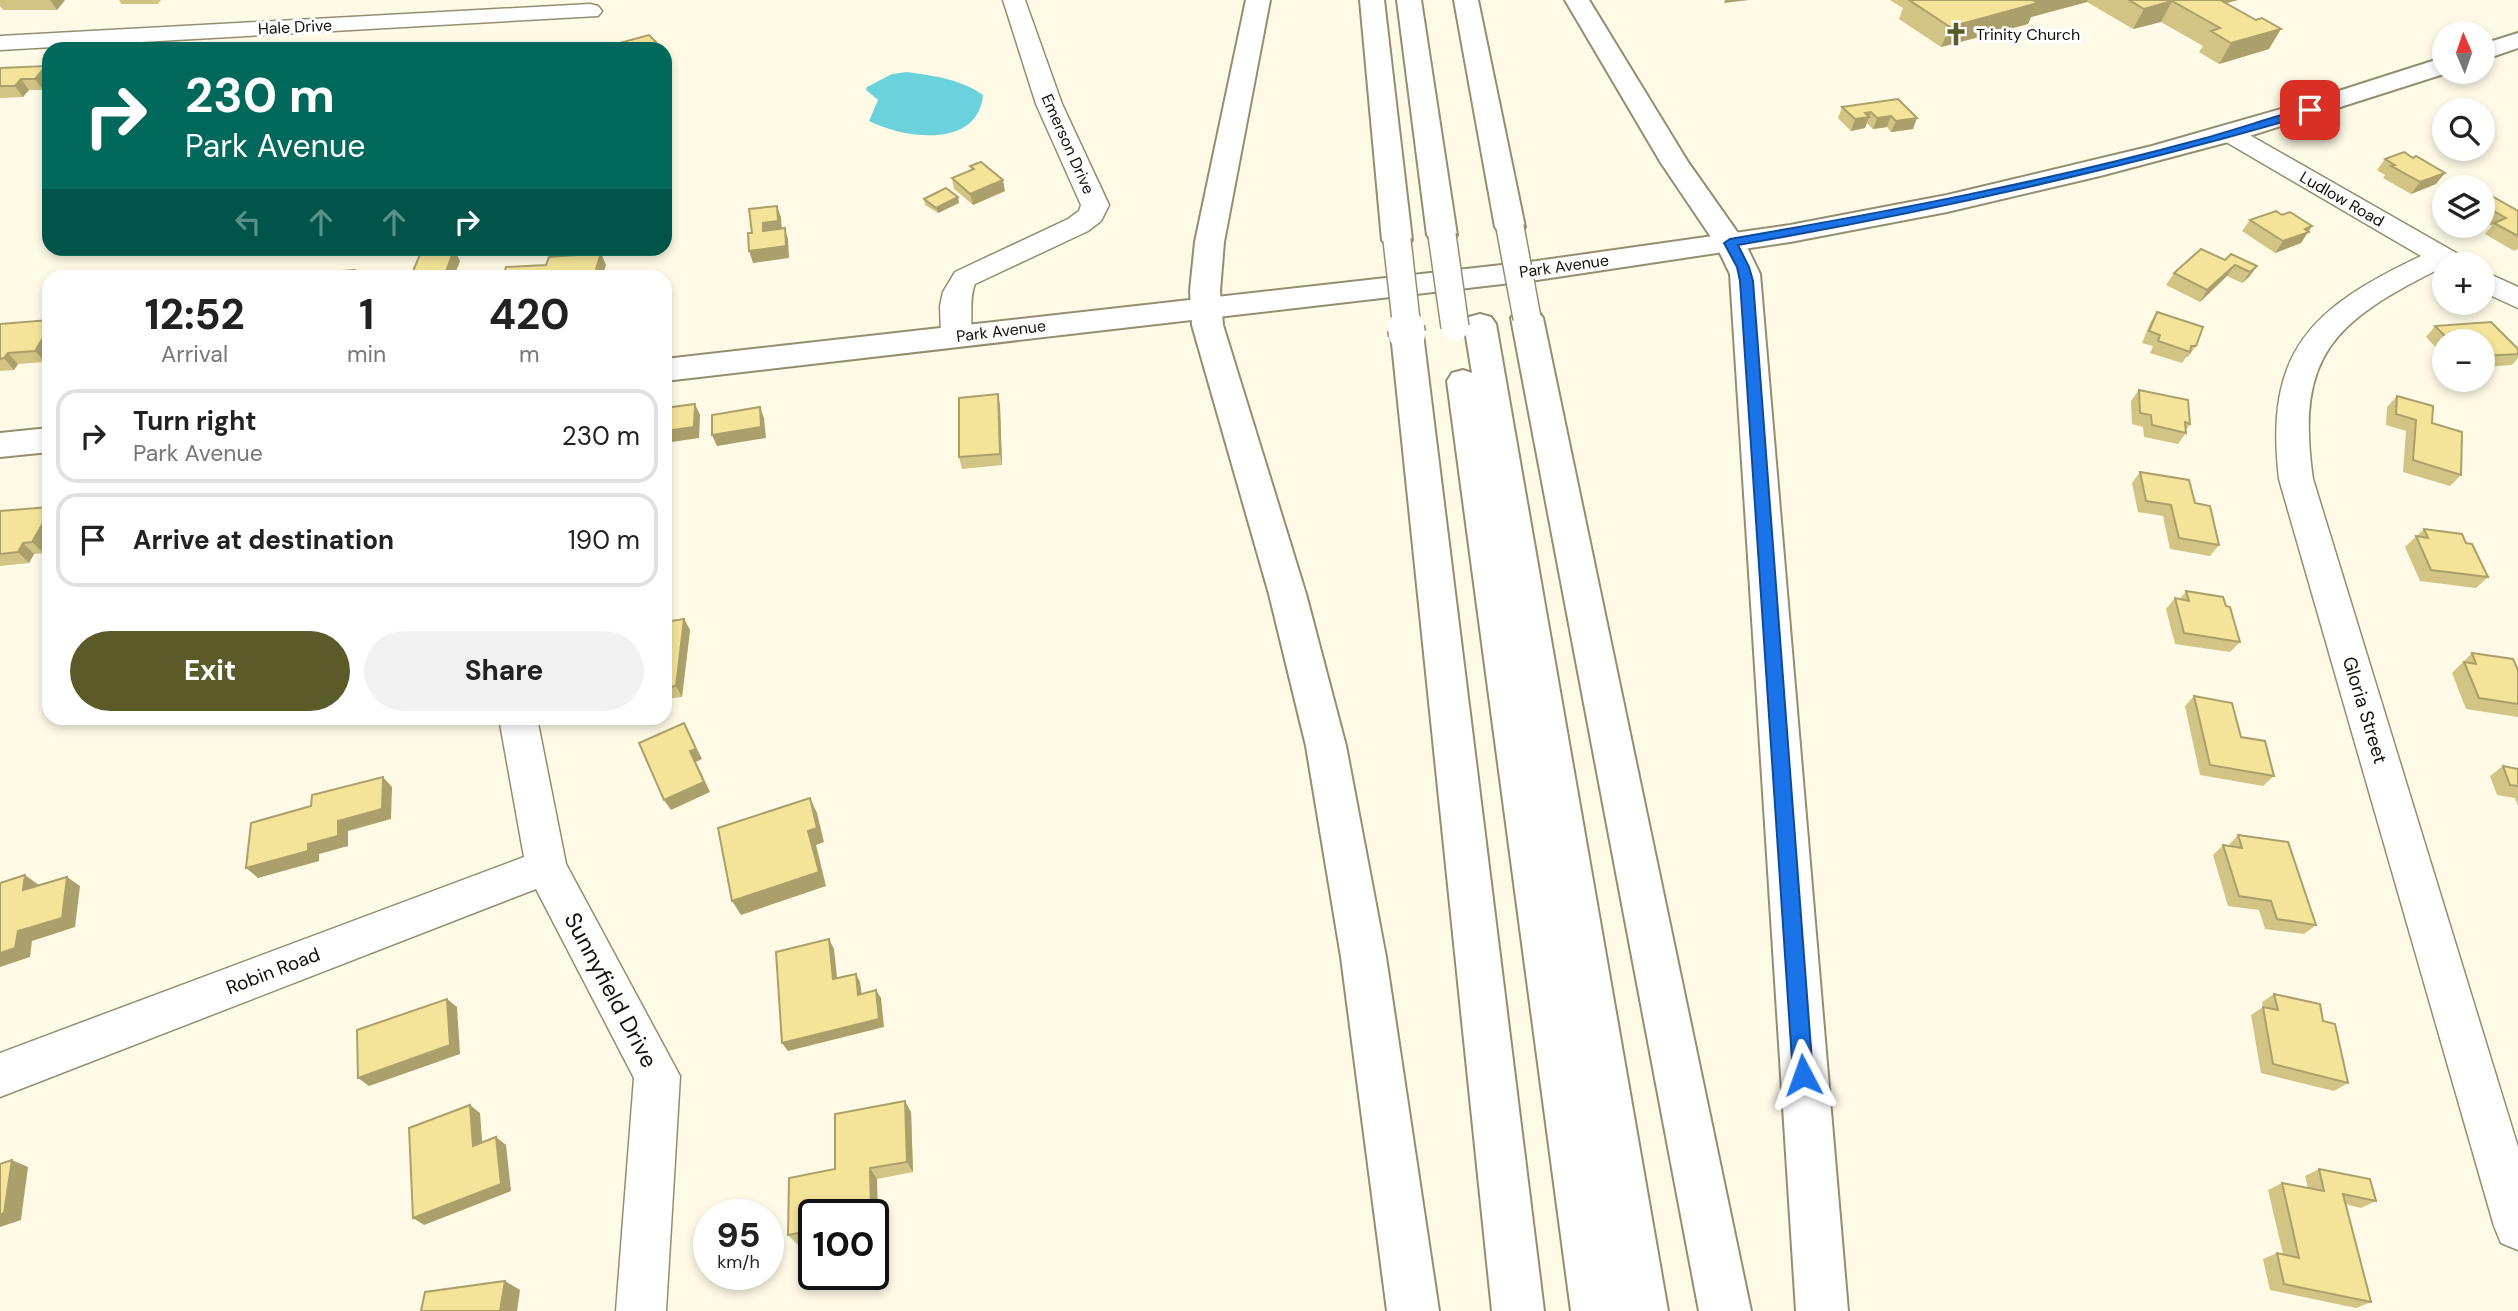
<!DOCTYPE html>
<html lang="en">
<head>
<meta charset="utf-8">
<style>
	:root { --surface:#fff; --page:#f2f2f2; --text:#222; --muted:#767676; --line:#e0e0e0; --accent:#5a5b29 }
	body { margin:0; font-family:"DM Sans",sans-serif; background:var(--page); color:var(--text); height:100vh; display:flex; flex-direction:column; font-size:26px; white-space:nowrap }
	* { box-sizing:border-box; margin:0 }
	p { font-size:23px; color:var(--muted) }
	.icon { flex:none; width:38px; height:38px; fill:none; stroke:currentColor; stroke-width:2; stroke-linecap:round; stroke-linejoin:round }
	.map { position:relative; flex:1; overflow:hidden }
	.side { position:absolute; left:42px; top:270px; width:630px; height:455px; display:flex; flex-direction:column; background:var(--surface); border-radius:21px; box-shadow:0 4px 10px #0003 }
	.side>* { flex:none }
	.banner { position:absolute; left:42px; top:42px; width:630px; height:214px; border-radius:21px; box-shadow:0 4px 10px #0003; background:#00695c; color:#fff; overflow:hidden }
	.needle { width:46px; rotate:358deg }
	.tools { position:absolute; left:2432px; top:21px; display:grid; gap:14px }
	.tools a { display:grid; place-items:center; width:63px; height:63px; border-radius:50%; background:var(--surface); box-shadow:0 4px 10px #0003; font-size:35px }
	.speed { position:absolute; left:693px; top:1199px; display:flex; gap:14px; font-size:35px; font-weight:700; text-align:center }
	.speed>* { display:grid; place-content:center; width:91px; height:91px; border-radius:50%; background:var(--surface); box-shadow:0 4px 10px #0003; line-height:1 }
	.speed small { font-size:18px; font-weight:400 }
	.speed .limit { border:4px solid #111; border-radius:10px; background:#fff; color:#111 }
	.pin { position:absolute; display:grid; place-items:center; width:60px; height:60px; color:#fff; margin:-30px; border-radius:14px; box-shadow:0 4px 10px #0006 }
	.me { position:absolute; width:77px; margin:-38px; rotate:356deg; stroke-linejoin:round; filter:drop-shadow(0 0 5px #0008) }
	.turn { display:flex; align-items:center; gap:24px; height:147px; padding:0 28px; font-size:32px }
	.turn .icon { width:91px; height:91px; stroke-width:2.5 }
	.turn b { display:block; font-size:49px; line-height:60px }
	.lanes { display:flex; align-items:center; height:66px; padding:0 28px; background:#0003; justify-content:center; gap:35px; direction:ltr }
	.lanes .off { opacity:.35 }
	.eta { display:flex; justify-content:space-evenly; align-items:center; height:119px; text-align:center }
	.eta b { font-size:42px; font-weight:700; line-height:49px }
	.action { display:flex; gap:14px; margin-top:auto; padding:14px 28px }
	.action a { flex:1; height:80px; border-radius:42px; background:var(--accent); color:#fff; font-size:28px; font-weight:700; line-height:80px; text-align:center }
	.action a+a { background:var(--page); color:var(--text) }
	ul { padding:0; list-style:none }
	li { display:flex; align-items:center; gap:21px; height:94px; margin:0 14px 10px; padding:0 14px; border:4px solid var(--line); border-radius:21px }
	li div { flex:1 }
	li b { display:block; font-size:26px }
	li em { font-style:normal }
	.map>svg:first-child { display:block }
	.water { fill:#6bd2dc }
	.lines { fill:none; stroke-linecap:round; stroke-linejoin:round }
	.minor-casing { stroke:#948e70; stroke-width:3 }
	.major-casing { stroke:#948e70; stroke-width:4 }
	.highway-casing { stroke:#948e70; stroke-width:4 }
	.minor { fill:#fff; fill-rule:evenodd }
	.major { fill:#fff; fill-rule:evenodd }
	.highway { fill:#fff; fill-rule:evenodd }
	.highway-bridge-far1-casing { stroke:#948e70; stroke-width:30; stroke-linecap:butt }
	.highway-bridge-casing { stroke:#948e70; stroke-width:39; stroke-linecap:butt }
	.highway-bridge-far1 { stroke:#fff; stroke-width:27 }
	.highway-bridge { stroke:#fff; stroke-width:36 }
	.wall { fill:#d2c484 }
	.shaded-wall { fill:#aba06b }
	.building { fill:#f4e499; stroke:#aba06b; stroke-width:2 }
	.route { fill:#1a73e8; stroke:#114b97; stroke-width:2 }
	.labels { text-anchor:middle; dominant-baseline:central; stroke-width:6; stroke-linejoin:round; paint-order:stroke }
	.far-street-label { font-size:16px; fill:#110e04; stroke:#fff }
	.far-poi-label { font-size:16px; fill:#110e04; stroke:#fff; text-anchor:start }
	.street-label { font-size:19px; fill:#110e04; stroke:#fff }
	.near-street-label { font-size:23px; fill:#110e04; stroke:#fff }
</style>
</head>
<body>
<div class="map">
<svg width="2518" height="1311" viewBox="0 0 2518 1311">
	<rect width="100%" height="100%" fill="#fefae6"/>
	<path class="water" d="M907,72c27,4 54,7 76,23 -5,54 -78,44 -114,26l9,-21 -12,-10 1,-3 25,-13z"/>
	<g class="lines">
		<g class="minor-casing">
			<g id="minor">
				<path d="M1003,0h22l37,104 47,101 -8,16 -13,10 -113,53c-8,19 1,45 -8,59l-11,3 -11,-3 -4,-7 -1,-30 3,-14 12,-20 113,-53 11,-8 2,-6 -45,-101z"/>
				<path d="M590,4l8,2 4,5 -4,5 -598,34v-14z"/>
				<path d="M2230,126l9,3 226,129 4,6h-24v6l-4,-2c-106,53 -146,86 -128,211l205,668v103l-17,-7 -7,-17 -215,-747c-15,-128 32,-171 142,-223l-200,-117 -4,-5 4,-5z"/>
				<path d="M2483,271l35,16v21l-35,-16z"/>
				<path d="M499,718h38l29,146 114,212 -14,235h-50l18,-233 -98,-189 -536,208v-44l524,-196z"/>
			</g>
		</g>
		<g class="major-casing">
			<g id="major">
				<path d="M2518,33v15l-35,12v-16z"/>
				<path d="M2445,57v15h5l-207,66 -143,38 -153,36 -157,30 -253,38 -872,101v-22l872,-98 253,-36 157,-30 205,-49 143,-41z"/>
				<path d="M49,428v24l-49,5v-24z"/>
			</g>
		</g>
		<g class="highway-casing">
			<g id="highway">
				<path d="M1246,0h24l-46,242 -4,49 3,34 83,269 40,152 40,211 53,354h-52l-46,-354 -35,-211 -37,-152 -77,-269 -2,-34 5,-49z"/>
				<path d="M1360,0h24l28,240 -5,6 -10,3 -10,-3 -5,-6z"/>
				<path d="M1397,0h24l36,235 -5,6 -10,3 -10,-3 -5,-6z"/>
				<path d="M1454,0h24l47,227 -5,6 -10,3 -10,-3 -5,-6z"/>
				<path d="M1565,0h24l99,162 57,81 15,31 88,1037h-52l-66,-1037 -15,-31 -54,-80z"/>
				<path d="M1527,308l11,3 5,7 208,993h-52l-188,-993 5,-7z"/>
				<path d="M1480,314l11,3 5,7 172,987h-97l-124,-930 5,-8 11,-3 9,3 -8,-49 5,-7z"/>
				<path d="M1407,324l11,3 5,7 121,977h-52l-101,-977 5,-7z"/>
			</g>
		</g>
		<use href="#minor" class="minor"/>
		<use href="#major" class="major"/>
		<use href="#highway" class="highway"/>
		<g class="highway-bridge-far1-casing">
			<g id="highway-bridge-far1">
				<path d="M1510,227l17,91"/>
				<path d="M1442,235l13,92"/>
				<path d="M1397,240l10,89"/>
			</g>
		</g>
		<g class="highway-bridge-casing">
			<path id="highway-bridge" d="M1406,328l1,6"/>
		</g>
		<use href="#highway-bridge-far1" class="highway-bridge-far1"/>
		<use href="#highway-bridge" class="highway-bridge"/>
	</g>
	<g class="wall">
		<path d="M0,0h65l-8,10h-54l-3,-4z"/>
		<path d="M119,0h42l-3,4h-37z"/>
		<path d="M1890,0h348l-12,3 43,46 -50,15 -20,-12 4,-6 -42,-24 -28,7 -46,-27 -56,15 -3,7 -87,23 -42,-28 4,-11z"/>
		<path d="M46,66l3,3v14l-6,7h-14l-6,7 -23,1v-30z"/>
		<path d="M1898,99l15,30 -22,3 -4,-5 -14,2 -6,-6 -2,5 -14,3 -13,-13 4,-11z"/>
		<path d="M2385,159l51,25 -25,10 -28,-16 2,-3 -8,-5z"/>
		<path d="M970,166l35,25 -32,14 -19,-16 -2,-11 19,-8z"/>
		<path d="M958,197l1,6 -21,10 -13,-8 -1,-6z"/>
		<path d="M2483,198l35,13v38l-4,2 -29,-17 7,-8 -9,-5z"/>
		<path d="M2282,215l26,16 -7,12 -26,10 -33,-22 8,-11z"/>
		<path d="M454,250l6,11 -6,15h-43z"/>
		<path d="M2225,260l32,6 -8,11 -7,6 -15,-7 -27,26 -34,-17 8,-12z"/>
		<path d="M2157,312l39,34 -8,11h-2l-4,6 -32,-10 3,-7 -11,-3 8,-20z"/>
		<path d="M49,320l-4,42 -27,2 -4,6 -14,1v-47z"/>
		<path d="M2435,326l83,23v9l-6,7 -29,2v-26h-38v16l-19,-20z"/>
		<path d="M2139,390l51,34 -4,6v3l-8,11 -34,-7 -1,-10 -11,-3 -1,-23z"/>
		<path d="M2397,396l35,27 29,52 -11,11 -47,-14 3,-41 -20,-6 1,-18z"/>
		<path d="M1000,405l2,60 -40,4 -3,-12z"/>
		<path d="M2140,472l55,31 24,42 -9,11 -40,-7 -7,-33 -25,-4 -6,-29z"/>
		<path d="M49,507v37l-5,9 -10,1 -5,9 -29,3v-55z"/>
		<path d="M2424,529l42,14 22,34 -12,11 -56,-7 -15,-34z"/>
		<path d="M2186,591l40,15 14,36 -10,10 -55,-8 -9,-35 9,-11 5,1z"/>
		<path d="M684,619l6,11 -8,67 -17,2v-77z"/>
		<path d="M2472,653l46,17v47l-52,-8 -14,-36z"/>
		<path d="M2194,696l47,41 33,39 -11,10 -63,-11 -15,-69z"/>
		<path d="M325,718h34l-30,3z"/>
		<path d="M2503,766l15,3v37l-3,-8 -18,-3 -7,-19z"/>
		<path d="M2238,835l78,90 -12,9 -39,-5 -6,-19 -31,-4 -15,-51 10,-10 5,1z"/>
		<path d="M2274,994l49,27 25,62 -14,8 -73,-18 -10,-58 12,-8 -1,-5z"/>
		<path d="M911,1112l2,60 -36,7 1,50 -5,1v-16h-59v28l-16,3 -10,-10 47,-66z"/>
		<path d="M2319,1169l57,32 -15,7 -16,-4 26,98 -15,6 -86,-18 -7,-31 14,-6 6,1 -15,-64 14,-7 26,5 -3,-12z"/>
	</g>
	<g class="shaded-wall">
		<path d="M50,0h15l-8,10z"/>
		<path d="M1725,0h24l-25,3z"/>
		<path d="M2030,0h58l-1,2 -56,15 -3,7 -87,23 9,-20z"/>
		<path d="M2201,0h37l-44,12z"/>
		<path d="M2172,1l-11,21 -28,7 11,-20z"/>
		<path d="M2281,29l-12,20 -50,15 12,-21z"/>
		<path d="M656,42l3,7h-10l-2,-4z"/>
		<path d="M46,66l3,3v14l-6,7 -8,-11z"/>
		<path d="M21,79l8,11 -6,7 -8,-11z"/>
		<path d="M1871,112l-6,16 -14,3 4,-12 10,-6z"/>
		<path d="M1891,116l-4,11 -14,2 4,-11z"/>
		<path d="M1917,118l-4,11 -22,3 5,-11z"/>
		<path d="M2445,173l-9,11 -25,10 9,-12z"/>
		<path d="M1003,180l2,11 -32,14 -3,-11z"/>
		<path d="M958,197l1,6 -21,10 -2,-5z"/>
		<path d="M777,206l4,11 1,15 -19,-1v-8z"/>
		<path d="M2312,226l-11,17 -26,10 8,-12z"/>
		<path d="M785,228l3,11 1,19 -36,5 -4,-12z"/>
		<path d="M454,250l6,11 -6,15h-8l-1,-2z"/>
		<path d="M601,253l5,12 -3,11h-9z"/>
		<path d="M2235,265l-8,11 -27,26 7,-12z"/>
		<path d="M2257,266l-8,11 -7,6 8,-11z"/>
		<path d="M355,270l4,6h-6z"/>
		<path d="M49,328v27l-4,7 -10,-11z"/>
		<path d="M8,353l10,11 -4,6 -10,-12z"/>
		<path d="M998,394l2,11 2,60 -2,-11z"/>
		<path d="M695,404l5,11 -1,23 -34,5v-12z"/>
		<path d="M760,407l4,11 2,20 -49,8 -5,-11z"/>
		<path d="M49,513v31l-5,9 -12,-11z"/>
		<path d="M23,543l11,11 -5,9 -11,-11z"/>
		<path d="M684,619l6,11 -8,67 -6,-11z"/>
		<path d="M684,723l18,36 -6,3 14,30 -39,18 -7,-10 26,-49z"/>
		<path d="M383,777l9,10 -1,32 -43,12v15l-29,8v7l-61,17 -12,-10 92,-47z"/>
		<path d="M810,798l7,15 7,29 -8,3 10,41 -85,29 -9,-14 76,-70z"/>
		<path d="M25,875l14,10 -16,5z"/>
		<path d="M67,877l13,9 -5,41 -43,14 -2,16 -30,10v-14z"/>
		<path d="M829,939l5,10 4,38 -5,-8z"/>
		<path d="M856,974l4,8 3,21 -5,-8z"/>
		<path d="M876,990l5,8 3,29 -96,24 -6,-8z"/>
		<path d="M447,999l10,8 3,47 -91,32 -11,-8z"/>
		<path d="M905,1101l6,11 2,60 -6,-10z"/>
		<path d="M470,1105l10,8 3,40 -10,-7z"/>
		<path d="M496,1137l10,8 5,46 -87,34 -11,-7z"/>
		<path d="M12,1160l16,7 -7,53 -21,7v-12z"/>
		<path d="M870,1168l7,11 1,50 -5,-7v-8h-2z"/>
		<path d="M505,1281l15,9 -3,21h-17z"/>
	</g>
	<g class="building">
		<path d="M1909,0h123l6,3 -88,24z"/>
		<path d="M2129,0h91l36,20 6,-2 19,11 -50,14 -20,-12 9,-3 -48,-27 -28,8z"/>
		<path d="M649,35l7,7 -9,3 5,4h-43h1l-2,-3z"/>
		<path d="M455,44l-3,5h-37l1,-2z"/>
		<path d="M46,66l-11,13h-14l-6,7h-15v-18z"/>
		<path d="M1898,99l19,19 -21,3 -5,-5 -14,2 -6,-6 -6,1 4,4 -14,2 -13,-12z"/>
		<path d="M2404,152l9,6 3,-2 29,17 -25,9 -29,-16 4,-1 -10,-6z"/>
		<path d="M981,162l22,18 -33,14 -18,-16 22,-9 -4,-3z"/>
		<path d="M946,188l12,9 -22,11 -12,-9z"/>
		<path d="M2490,195l28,16v25l-24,-13 12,-5 -23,-13v-7z"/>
		<path d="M777,206l1,15 -15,2v8l22,-3 1,18 -37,5 -1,-18h4l-3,-24z"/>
		<path d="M2276,211l6,4 8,-3 22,14 -7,3 4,3 -26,9 -33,-21z"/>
		<path d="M2201,249l24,11 6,-6 26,12 -7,6 -15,-7 -28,25 -33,-17z"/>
		<path d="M454,250l-9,24 -34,2 10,-24z"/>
		<path d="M601,253l-7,23h-91l3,-9 40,-2 3,-8z"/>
		<path d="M355,270l-2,6h-29l2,-4z"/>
		<path d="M2157,312l46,15 -7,19h-5l-1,6 -32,-11 2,-6 -11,-4z"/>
		<path d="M49,320v8l-14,23 -27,2 -4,5 -4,1v-35z"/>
		<path d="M2491,322l27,27v5l-35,2v-15h-33l-15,-15z"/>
		<path d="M2139,390l49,10 2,24 -5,-2 1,11 -34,-8 -1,-10 -11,-2z"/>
		<path d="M998,394l2,60 -41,3v-59z"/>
		<path d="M2397,396l36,10 -1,17 30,9 -1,43 -48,-15 3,-40 -20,-6z"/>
		<path d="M695,404l-1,23 -29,4v-23z"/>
		<path d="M760,407l1,20 -49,8v-20z"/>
		<path d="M2140,472l49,8 6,23 15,3 9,39 -40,-7 -8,-33 -25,-4z"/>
		<path d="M49,507v6l-17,29 -9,1 -5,9 -18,2v-43z"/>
		<path d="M2424,529l38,5 4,9 6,1 16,33 -57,-7 -15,-34 12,2z"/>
		<path d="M2186,591l37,6 3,9 4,1 10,35 -56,-9 -9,-35 14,3z"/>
		<path d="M684,619l-8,67 -11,2v-66z"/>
		<path d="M2472,653l41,6 5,11v34l-39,-6 -15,-36 12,2z"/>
		<path d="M2194,696l38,7 9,34 24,4 9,35 -64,-11z"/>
		<path d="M684,723l12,26 -6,2 14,31 -40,18 -25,-57z"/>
		<path d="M2503,766l15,3v17l-8,-1z"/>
		<path d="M383,777l-1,32 -44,12v15l-30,8v7l-62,17 5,-45 60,-17 1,-11z"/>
		<path d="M810,798l7,30 -9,3 11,41 -87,29 -14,-73z"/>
		<path d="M2238,835l50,7 28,83 -39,-6 -6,-18 -32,-5 -16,-51 19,3z"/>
		<path d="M25,875l-2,15 44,-13 -5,41 -44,13 -3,17 -15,5v-70z"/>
		<path d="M829,939l4,40 23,-5 2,21 18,-5 3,29 -97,24 -6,-91z"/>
		<path d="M2274,994l46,10 3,17 12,3 13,59 -75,-19 -10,-57 15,3z"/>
		<path d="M447,999l3,46 -92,33 -1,-48z"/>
		<path d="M905,1101l2,61 -37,6 1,46h-57v16l-26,5 1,-57 46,-9v-55z"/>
		<path d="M470,1105l3,41 23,-9 5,47 -88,34 -4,-90z"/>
		<path d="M12,1160l-8,53 -4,2v-51z"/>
		<path d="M2319,1169l51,10 6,22 -33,-7 28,108 -87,-18 -7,-31 22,5 -17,-75 42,8z"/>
		<path d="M505,1281l-5,30h-79l4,-19z"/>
	</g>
	<path class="route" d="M2310,107l5,3 -1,3c-190,56 -382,98 -576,132l11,22 4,14 60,794 -3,7 -7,3 -7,-3 -3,-7 -53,-794 -3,-14 -13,-24 6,-4c157,-27 314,-57 468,-99 37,-10 74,-23 112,-33z"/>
	<defs>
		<g id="church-bare" transform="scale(1.89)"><path d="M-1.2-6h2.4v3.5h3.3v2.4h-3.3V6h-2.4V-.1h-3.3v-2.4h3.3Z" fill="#5a5b29" stroke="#fff" stroke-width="2.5" paint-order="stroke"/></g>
	</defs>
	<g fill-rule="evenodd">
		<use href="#church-bare" x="1956" y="34"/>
	</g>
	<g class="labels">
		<g class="far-street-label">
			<text transform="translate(295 27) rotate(-3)">Hale Drive</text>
			<text transform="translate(1068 144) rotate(66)">Emerson Drive</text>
			<text transform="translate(2342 199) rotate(30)">Ludlow Road</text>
			<text transform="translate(1564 266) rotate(-8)">Park Avenue</text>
			<text transform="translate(1001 331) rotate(-7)">Park Avenue</text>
		</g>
		<g class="far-poi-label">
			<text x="1976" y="34">Trinity Church</text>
		</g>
		<g class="street-label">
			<text transform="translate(2365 710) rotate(73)">Gloria Street</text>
			<text transform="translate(273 971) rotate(-21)">Robin Road</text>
		</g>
		<g class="near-street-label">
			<text transform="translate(611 990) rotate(62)">Sunnyfield Drive</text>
		</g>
	</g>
</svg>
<div class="tools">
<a><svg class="needle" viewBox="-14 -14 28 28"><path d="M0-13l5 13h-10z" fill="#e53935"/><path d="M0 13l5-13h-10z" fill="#767676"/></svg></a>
<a><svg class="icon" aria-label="search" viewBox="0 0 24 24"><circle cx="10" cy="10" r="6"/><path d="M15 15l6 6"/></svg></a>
<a><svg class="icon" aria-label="layers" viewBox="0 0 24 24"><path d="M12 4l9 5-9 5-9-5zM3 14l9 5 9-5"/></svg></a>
<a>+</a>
<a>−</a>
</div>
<div class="speed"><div>95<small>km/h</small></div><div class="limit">100</div></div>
<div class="pin" style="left:2310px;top:110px;background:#d93025"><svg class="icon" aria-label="arrive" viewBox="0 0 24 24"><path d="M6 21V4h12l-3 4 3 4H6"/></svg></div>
<svg class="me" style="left:1803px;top:1075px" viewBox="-20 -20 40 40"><path d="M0-17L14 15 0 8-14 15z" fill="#1a73e8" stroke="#fff" stroke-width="4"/></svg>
<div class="banner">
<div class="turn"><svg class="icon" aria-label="right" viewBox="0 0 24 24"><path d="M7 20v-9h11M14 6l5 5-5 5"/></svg><div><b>230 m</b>Park Avenue</div></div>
<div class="lanes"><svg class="icon off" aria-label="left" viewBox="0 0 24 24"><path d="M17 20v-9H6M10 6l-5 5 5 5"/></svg><svg class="icon off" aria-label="ahead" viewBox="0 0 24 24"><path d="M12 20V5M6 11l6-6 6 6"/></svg><svg class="icon off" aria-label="ahead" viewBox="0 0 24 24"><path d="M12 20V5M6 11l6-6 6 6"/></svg><svg class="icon" aria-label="right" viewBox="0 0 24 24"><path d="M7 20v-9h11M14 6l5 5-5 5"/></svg></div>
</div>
<section class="side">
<div class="eta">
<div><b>12:52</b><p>Arrival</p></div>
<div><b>1</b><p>min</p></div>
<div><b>420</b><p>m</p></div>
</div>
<ul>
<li><svg class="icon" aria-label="right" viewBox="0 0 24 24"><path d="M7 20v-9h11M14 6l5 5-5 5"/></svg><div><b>Turn right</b><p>Park Avenue</p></div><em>230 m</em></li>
<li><svg class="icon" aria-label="arrive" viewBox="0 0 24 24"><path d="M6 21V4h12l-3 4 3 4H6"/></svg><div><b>Arrive at destination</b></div><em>190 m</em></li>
</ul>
<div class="action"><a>Exit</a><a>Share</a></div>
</section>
</div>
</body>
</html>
